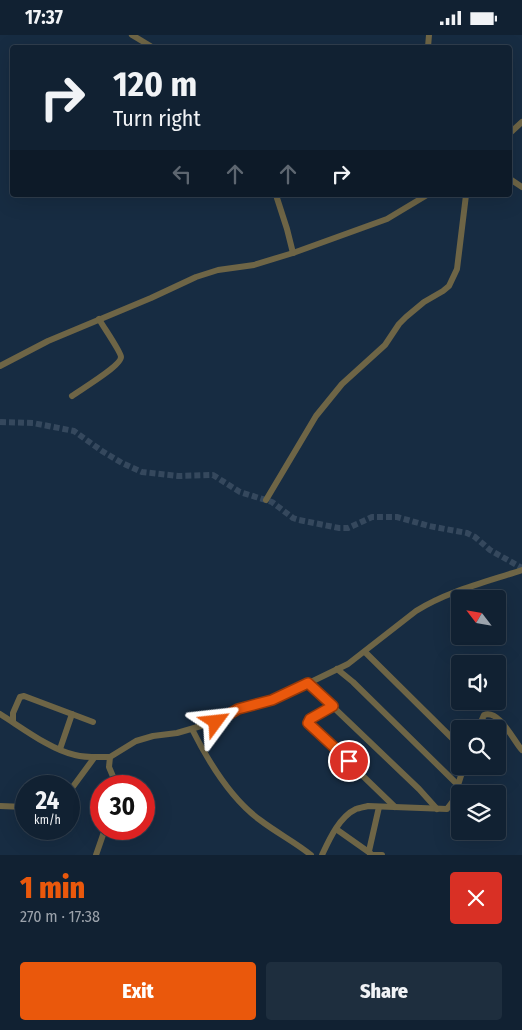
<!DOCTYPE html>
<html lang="en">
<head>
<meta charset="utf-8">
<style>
	:root { --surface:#112132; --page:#1e2e3e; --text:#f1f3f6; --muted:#9ca3ac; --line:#303e4d; --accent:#ea580c }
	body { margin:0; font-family:"Fira Sans Condensed",sans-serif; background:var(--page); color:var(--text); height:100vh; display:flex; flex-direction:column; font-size:19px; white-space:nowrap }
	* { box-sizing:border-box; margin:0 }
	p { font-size:16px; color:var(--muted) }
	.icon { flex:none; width:28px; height:28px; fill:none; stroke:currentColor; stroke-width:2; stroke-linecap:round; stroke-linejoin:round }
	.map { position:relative; height:820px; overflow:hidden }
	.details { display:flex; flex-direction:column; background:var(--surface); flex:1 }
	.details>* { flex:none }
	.banner { position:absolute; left:10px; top:10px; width:502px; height:152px; border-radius:5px; box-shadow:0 5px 20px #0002,0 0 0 1px var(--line); background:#112132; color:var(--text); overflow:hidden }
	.needle { width:32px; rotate:301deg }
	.fabs { position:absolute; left:451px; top:555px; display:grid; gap:10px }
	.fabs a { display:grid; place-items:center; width:55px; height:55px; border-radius:5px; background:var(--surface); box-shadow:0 5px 20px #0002,0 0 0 1px var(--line); font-size:25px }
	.speed { position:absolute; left:15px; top:740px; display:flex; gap:10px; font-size:25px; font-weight:700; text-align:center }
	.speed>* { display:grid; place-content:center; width:65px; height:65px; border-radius:50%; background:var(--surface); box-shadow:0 5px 20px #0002,0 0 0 1px var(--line); line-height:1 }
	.speed small { font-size:12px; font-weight:400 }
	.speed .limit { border:8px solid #d22; background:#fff; color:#111 }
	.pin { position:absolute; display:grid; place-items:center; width:42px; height:42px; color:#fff; margin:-21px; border:2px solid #fff; border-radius:50%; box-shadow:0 1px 5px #0007 }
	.me { position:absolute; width:55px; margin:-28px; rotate:60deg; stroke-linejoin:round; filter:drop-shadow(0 0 4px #0008) }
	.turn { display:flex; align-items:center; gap:18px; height:105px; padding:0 20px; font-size:22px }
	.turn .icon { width:65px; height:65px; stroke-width:2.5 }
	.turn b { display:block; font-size:35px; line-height:42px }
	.lanes { display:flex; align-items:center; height:48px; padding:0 20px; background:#0003; justify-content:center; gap:25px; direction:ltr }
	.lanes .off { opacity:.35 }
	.round { display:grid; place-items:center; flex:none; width:52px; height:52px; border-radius:5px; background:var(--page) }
	.summary { display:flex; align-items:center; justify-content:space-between; height:85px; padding:0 20px }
	h1 { font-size:30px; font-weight:800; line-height:38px; color:var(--accent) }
	.action { display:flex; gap:10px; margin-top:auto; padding:10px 20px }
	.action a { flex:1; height:58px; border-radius:5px; background:var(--accent); color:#fff; font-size:20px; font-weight:800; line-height:58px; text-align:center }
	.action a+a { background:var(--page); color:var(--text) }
	.status { display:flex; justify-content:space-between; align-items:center; height:35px; padding:0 25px; background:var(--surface); direction:ltr }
	.status svg { height:14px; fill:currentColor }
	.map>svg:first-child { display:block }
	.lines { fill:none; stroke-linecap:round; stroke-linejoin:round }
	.street-tunnel { stroke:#35485d; stroke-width:6; stroke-dasharray:6 3; stroke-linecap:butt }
	.street { stroke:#6e6546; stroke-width:6 }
	.route-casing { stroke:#983908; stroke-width:12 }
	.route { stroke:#ea580c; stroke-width:9 }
</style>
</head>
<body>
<div class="status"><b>17:37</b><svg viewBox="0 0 49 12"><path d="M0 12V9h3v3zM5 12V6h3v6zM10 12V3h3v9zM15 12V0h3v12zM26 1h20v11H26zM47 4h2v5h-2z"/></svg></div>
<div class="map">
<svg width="522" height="820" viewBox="0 0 522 820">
	<rect width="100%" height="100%" fill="#172c42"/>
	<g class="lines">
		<path class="street-tunnel" d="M0,387l33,1 41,8 28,20 20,12 20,9 36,4 35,-1 27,17 32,10 21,16 6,2 40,8h9l24,-11h25l32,9 38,7 8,4 15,13 32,18"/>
		<g class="street">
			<path d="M132,0l20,12"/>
			<path d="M428,12l1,-12"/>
			<path d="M510,98l12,-11"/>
			<path d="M510,144l12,8"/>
			<path d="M276,160l11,34 6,24"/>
			<path d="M0,331l48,-25 103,-43 45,-21 22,-7 36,-5 39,-12 94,-34 40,-24"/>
			<path d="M72,361c8,-6 49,-30 49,-39 0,-5 -19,-32 -22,-38"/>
			<path d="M266,465l50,-84 26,-32 43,-39 14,-21 7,-7 18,-15 19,-11 6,-5 8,-17 9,-74"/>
			<path d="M365,617l95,94"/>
			<path d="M337,634l16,13 105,103"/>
			<path d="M308,648l111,106 18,20"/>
			<path d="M333,671l-23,13 -2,4 87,84"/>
			<path d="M0,679c21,13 51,36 75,41 12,3 23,2 35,2"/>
			<path d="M13,687v-9l7,-16 4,-1 69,26"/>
			<path d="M192,694c16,32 39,70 68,91 17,13 35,22 51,35"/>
			<path d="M478,694l6,-14c15,-6 29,25 38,35"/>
			<path d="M60,714l12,-35"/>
			<path d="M117,751l-8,-19 1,-10 26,-16 17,-5 24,-3 24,-7 15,-4 22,-13 34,-9 12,-5 64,-31 68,-53c32,-20 70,-29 106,-41"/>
			<path d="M69,757l25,-34"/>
			<path d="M0,771l26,1"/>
			<path d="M336,794l34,24"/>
			<path d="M369,816l10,-44"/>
			<path d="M96,820l9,-26"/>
			<path d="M322,820c7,-15 17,-38 34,-46 3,-1 8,-2 12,-3l79,3 6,-8 11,-35"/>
			<path d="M370,820h12"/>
		</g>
	</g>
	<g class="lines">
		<g class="route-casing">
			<path id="route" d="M216,687l22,-13 34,-9 36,-17 25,23 -23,13 -2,4 41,38"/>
		</g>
		<use href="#route" class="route"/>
	</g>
</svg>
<div class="fabs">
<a><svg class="needle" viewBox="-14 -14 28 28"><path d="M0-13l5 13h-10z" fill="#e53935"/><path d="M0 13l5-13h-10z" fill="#9ca3ac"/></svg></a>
<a><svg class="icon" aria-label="sound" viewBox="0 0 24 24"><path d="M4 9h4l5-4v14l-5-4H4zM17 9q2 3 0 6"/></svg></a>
<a><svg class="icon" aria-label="search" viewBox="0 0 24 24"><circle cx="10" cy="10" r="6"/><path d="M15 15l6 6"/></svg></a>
<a><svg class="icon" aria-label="layers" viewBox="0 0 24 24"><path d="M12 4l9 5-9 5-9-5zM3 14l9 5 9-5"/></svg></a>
</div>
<div class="speed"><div>24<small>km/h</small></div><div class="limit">30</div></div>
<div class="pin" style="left:349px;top:726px;background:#d93025"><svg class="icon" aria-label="arrive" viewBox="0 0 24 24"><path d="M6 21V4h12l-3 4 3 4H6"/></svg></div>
<svg class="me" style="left:216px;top:687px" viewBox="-20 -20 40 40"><path d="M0-17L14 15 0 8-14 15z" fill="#ea580c" stroke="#fff" stroke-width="4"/></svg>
<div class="banner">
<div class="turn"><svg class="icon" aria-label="right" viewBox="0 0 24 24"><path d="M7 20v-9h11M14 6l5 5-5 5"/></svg><div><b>120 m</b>Turn right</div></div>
<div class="lanes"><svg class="icon off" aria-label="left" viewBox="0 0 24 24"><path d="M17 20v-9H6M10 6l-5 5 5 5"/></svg><svg class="icon off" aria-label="ahead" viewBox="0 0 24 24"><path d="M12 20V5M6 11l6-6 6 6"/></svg><svg class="icon off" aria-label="ahead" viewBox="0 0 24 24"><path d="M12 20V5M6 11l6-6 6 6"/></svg><svg class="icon" aria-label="right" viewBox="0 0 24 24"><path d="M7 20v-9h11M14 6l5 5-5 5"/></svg></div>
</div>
</div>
<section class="details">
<div class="summary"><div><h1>1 min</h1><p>270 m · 17:38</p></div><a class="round" style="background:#d93025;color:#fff"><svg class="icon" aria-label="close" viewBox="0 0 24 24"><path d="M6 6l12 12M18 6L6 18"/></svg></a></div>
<div class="action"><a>Exit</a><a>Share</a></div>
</section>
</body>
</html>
